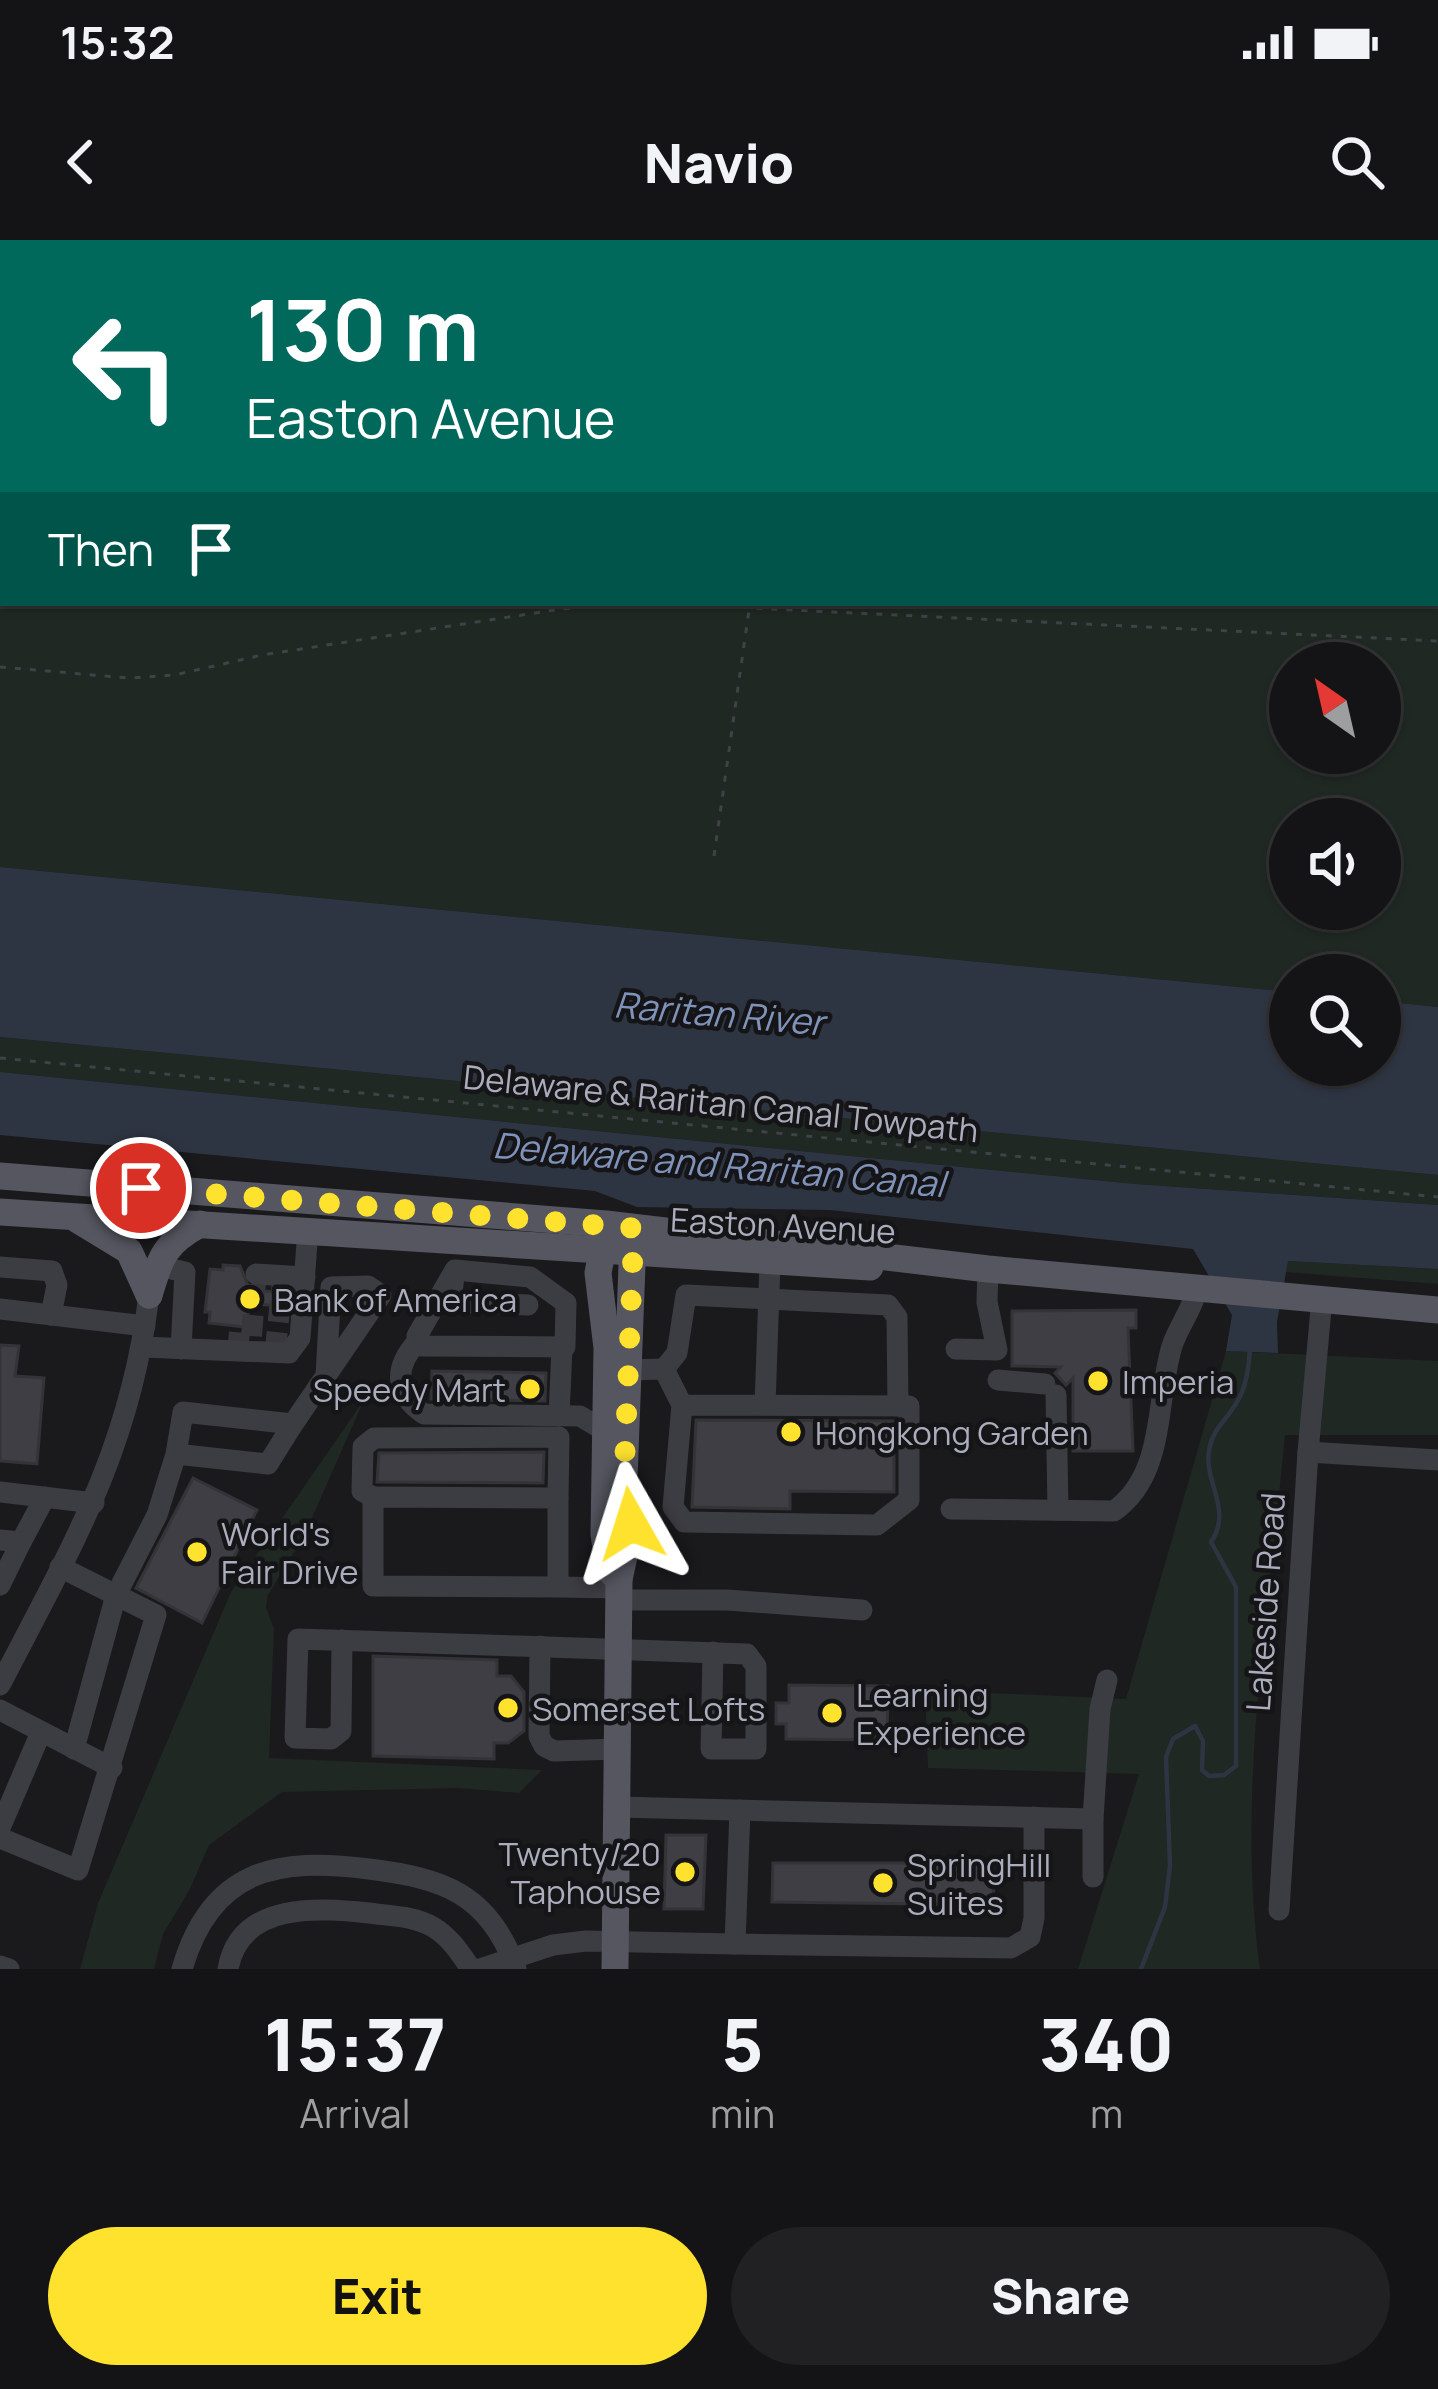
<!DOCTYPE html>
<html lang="en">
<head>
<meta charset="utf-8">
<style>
	:root { --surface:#141315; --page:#212022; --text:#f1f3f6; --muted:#9d9ea0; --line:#333234; --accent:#ffe22e }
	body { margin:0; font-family:Manrope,sans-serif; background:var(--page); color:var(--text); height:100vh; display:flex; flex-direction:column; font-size:45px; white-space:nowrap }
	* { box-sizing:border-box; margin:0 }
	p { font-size:39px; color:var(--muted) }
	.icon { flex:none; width:66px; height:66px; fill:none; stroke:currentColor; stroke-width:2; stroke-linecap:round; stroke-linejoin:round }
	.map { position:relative; height:1729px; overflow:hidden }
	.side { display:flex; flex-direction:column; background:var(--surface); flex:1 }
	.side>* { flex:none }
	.top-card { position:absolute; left:0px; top:0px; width:1440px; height:366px; box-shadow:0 3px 9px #0004,0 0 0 3px var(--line); background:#00695c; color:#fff; overflow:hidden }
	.needle { width:78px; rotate:326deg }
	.controls { position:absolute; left:1269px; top:402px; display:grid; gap:24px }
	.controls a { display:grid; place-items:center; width:132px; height:132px; border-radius:50%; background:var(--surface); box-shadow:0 3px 9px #0004,0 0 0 3px var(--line); font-size:60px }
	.pin { position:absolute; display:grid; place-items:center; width:102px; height:102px; color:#fff; margin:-51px; border:6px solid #fff; border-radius:50%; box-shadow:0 3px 12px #0007 }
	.me { position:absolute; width:132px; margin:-66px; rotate:354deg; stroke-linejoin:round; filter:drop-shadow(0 0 9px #0008) }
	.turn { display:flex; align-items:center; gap:42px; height:252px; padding:0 48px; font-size:54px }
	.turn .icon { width:156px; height:156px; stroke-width:2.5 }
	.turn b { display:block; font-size:84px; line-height:102px }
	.then { display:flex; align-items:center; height:114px; padding:0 48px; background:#0003; gap:24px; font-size:45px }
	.eta { display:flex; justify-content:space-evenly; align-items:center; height:204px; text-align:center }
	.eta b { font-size:72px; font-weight:800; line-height:84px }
	.primary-button { display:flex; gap:24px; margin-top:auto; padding:24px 48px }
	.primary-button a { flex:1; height:138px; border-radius:72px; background:var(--accent); color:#111; font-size:48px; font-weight:800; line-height:138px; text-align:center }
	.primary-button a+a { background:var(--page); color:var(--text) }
	.status { display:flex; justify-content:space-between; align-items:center; height:84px; padding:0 60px; background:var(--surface); direction:ltr }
	.status svg { height:33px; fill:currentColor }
	header { display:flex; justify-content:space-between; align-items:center; height:156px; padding:0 48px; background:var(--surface); font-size:54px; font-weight:800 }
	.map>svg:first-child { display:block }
	.green { fill:#1f2822; fill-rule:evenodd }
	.water { fill:#2e3542 }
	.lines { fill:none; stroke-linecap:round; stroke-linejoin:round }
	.stream { stroke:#2e3542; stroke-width:4.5 }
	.building { fill:#3f3e44; stroke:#343338; stroke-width:3 }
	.minor-tunnel { stroke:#37373c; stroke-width:21; stroke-dasharray:21 10; stroke-linecap:butt }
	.path { stroke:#404149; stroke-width:3; stroke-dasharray:6 9; stroke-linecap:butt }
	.minor { stroke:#3c3c43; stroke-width:21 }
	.major { stroke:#565661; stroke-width:27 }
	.highway { stroke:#656673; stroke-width:30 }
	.route { stroke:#ffe22e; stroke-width:21; stroke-dasharray:0 37.8 }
	.poi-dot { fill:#ffe22e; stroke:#151417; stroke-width:4.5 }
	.labels { text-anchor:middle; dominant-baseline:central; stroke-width:9; stroke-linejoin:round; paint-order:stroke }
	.street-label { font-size:33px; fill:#abadbd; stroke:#151417 }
	.poi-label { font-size:33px; fill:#abadbd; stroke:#151417; text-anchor:start }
	.water-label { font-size:36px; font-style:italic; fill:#7f93ba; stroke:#151417 }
</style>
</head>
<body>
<div class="status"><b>15:32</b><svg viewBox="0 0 49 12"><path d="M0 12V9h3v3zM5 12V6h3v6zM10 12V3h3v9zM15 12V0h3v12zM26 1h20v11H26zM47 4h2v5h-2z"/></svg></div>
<header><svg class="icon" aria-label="back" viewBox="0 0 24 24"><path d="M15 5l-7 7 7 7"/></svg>Navio<svg class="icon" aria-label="search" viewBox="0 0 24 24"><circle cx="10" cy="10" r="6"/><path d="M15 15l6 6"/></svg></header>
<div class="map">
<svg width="1438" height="1729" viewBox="0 0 1438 1729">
	<rect width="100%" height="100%" fill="#1a191c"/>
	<g class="green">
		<path d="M276,0h1162v767l-58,-6v-26h-90v17l-1290,-125v-416l3,152h1434v-360zM1290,423h90v90h-90zM1290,579h90v90h-90z"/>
		<path d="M0,797l1438,138v30l-303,-21 -1135,-112z"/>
		<path d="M1287,1021l151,8v15l-153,-12z"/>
		<path d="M1226,1111l212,10v74h-153c-16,175 -49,359 -25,534h-182l61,-195 -211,-6 -3,-78 201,9z"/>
		<path d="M364,1160l-60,136 -36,59 -2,12 8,22 -5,129 273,12 -23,23 -61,-5 -176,4 -73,53 -20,46 -26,43 -9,35h-74l18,-66 133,-311z"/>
	</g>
	<g class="water">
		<path d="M0,627l1290,125v73h90v-64l58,6v168l-1438,-138z"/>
		<path d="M0,832l1135,112 303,21v64l-150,-8 -11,61 1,31 -52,-2 6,-36 -39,-66 -363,-39 -193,-3 -42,-16 -595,-56z"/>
	</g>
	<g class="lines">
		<path class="stream" d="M1141,1729l24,-62 5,-41 -4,-109 7,-18 22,-13 8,15 -1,29 7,6 15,-1 12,-9v-179l-25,-45c22,-32 -7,-59 -2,-91 3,-22 18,-31 28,-49 10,-16 12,-37 13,-55"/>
	</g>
	<g class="building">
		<path d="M223,1025l17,1 10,24 38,3 -1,13 -36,-2 -6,23 -36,-4 1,-11h-5l5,-43 13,1z"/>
		<path d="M1136,1070v18h-8l5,123h-60v-73l-7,7 -11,-12 6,-6 -49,-1v-55z"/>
		<path d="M0,1105l19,1 -4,30 29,2 -7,86 -37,-3z"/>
		<path d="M432,1131l114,2 -1,28 -114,-2z"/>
		<path d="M696,1180l198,1v71l-104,-1v18l-98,-2z"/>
		<path d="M544,1212l-1,31 -166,-1 2,-29z"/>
		<path d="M193,1238l64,32 -55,113 -66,-35z"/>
		<path d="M373,1416l124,4v16h14l13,16v39l-16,12h-14v16l-121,-3z"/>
		<path d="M789,1445l99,1 -1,54 -101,-1v-15h-10v-21h13z"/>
		<path d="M666,1595h40l-3,74h-39z"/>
		<path d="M773,1623h220l1,42 -222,-3z"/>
	</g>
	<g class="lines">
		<g class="minor-tunnel">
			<path d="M228,1102l23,2 5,-70"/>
			<path d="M275,1113l8,-77"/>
		</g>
		<g class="path">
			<path d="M816,3l1,-3"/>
			<path d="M727,363l23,5 688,33"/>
			<path d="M0,427l129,11 46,-3 87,-20 299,-46 75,-6"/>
			<path d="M714,616l35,-246"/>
			<path d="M0,818l1438,139"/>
		</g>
		<g class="minor">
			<path d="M158,1026l27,6 -4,77"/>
			<path d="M0,1027l52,4 5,14 -6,30"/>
			<path d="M455,1030l75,7 36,26 -1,44 -143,-1 -5,-10z"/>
			<path d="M256,1034l49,3"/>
			<path d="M454,1036l-3,26 77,3"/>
			<path d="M0,1069l145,17"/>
			<path d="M417,1102c-23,25 -23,52 7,72l156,2 25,15"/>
			<path d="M143,1107l146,6 11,-15 8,-109"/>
			<path d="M956,1109l41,1 -10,-48 1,-33"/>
			<path d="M664,1129l13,-16 9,-58 202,10 9,12 1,89"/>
			<path d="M627,1130l37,-1 18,36 227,1v94l-32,25 -193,-3 -11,-15 9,-102"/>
			<path d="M998,1140l47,4"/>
			<path d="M1056,1155l2,115"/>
			<path d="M765,1165l5,-142"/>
			<path d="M559,1176l3,-69"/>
			<path d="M293,1184l88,-129 -13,-9 -37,1 -5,88"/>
			<path d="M1308,1212l130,8"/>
			<path d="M0,1252l94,11"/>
			<path d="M373,1257l-11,-6 1,-44 11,-9 185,-1 -1,61"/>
			<path d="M951,1269l163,2c52,-37 41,-108 58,-165 7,-21 21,-37 26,-60"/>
			<path d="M0,1300l21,2 24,-45"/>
			<path d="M0,1345l21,-43"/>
			<path d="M558,1347l-185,-1v-89l185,1v89l62,1"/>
			<path d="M622,1360h105l135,10"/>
			<path d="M342,1400l-1,91 -10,8 -36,-1 3,-99c150,5 299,9 449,15l9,12v83h-45l2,-97"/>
			<path d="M540,1406l-1,90 5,10 10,5 65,-2"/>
			<path d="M0,1445c71,-137 130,-234 149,-390"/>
			<path d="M0,1470l112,58"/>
			<path d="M74,1509l42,-154 41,-80 19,-61 92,10 25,-40 -110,-12 -7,42"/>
			<path d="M618,1567l475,12 7,-110 7,-29"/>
			<path d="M740,1570l-5,134 276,4 19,-11 4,-19v-101"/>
			<path d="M0,1588l41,-96"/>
			<path d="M0,1598l78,32 78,-255 -96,-48"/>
			<path d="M1093,1637v-58"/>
			<path d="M1279,1670l29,-458 14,-154"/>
			<path d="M0,1726l9,3"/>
			<path d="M182,1729c29,-100 95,-112 187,-100 73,9 120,24 147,100"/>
			<path d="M228,1729c12,-68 91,-61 141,-56 22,3 45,3 64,14 17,10 27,26 38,42"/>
			<path d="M480,1729l73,-24 33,-4 149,3"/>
		</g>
		<g class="major">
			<path d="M0,936l606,48 382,45 450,41"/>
			<path d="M0,972l870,55"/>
			<path d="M78,980l51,31 20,44"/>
			<path d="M605,996l-7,37 9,75 -3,186 5,36 10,9"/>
			<path d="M149,1055c12,-39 15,-51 51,-71"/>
			<path d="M615,1729l4,-390 12,-55 -7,-45 9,-241"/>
		</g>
		<g class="highway">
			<path d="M193,0v3"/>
			<path d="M245,3l2,-3"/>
			<path d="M0,129l3,2"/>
			<path d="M0,189h3"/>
		</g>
	</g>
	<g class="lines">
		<path class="route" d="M141,948l493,40 -10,251 7,45"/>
	</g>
	<g class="poi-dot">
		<circle cx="250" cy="1059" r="12"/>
		<circle cx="1098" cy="1141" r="12"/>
		<circle cx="530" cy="1149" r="12"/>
		<circle cx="791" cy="1192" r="12"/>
		<circle cx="197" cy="1312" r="12"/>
		<circle cx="508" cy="1468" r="12"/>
		<circle cx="832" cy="1473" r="12"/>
		<circle cx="685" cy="1632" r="12"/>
		<circle cx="883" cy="1643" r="12"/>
	</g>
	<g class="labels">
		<g class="street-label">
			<text transform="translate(721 863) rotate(6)">Delaware &amp; Raritan Canal Towpath</text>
			<text transform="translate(783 985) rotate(3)">Easton Avenue</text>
			<text transform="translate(1265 1362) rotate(-86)">Lakeside Road</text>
		</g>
		<g class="poi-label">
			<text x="274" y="1059">Bank of America</text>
			<text x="1122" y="1141">Imperia</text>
			<text x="506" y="1149" text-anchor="end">Speedy Mart</text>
			<text x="815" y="1192">Hongkong Garden</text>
			<text x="221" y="1293">World's<tspan x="221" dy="38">Fair Drive</tspan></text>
			<text x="856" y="1454">Learning<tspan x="856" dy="38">Experience</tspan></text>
			<text x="532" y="1468">Somerset Lofts</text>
			<text x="661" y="1613" text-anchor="end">Twenty/20<tspan x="661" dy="38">Taphouse</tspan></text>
			<text x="907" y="1624">SpringHill<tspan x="907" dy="38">Suites</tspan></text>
		</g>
		<g class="water-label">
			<text transform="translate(719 773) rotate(5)">Raritan River</text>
			<text transform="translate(719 924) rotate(5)">Delaware and Raritan Canal</text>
		</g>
	</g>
</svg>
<div class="controls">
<a><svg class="needle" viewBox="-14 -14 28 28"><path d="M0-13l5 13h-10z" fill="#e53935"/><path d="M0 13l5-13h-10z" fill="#9d9ea0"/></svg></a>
<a><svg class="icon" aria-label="sound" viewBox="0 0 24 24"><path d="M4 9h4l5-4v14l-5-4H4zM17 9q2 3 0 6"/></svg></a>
<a><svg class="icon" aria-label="search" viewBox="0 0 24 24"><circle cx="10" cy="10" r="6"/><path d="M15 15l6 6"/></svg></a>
</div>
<div class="pin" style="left:141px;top:948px;background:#d93025"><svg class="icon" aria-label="arrive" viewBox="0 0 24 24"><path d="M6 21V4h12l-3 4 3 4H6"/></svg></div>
<svg class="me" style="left:631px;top:1284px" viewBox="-20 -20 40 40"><path d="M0-17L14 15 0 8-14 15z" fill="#ffe22e" stroke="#fff" stroke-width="4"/></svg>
<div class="top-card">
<div class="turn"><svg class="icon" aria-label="left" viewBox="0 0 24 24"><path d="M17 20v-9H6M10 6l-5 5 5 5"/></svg><div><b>130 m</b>Easton Avenue</div></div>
<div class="then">Then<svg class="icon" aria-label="arrive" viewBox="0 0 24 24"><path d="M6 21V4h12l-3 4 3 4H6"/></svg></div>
</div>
</div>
<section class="side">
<div class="eta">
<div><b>15:37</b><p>Arrival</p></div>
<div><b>5</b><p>min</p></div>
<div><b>340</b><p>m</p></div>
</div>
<div class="primary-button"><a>Exit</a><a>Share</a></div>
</section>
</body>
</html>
